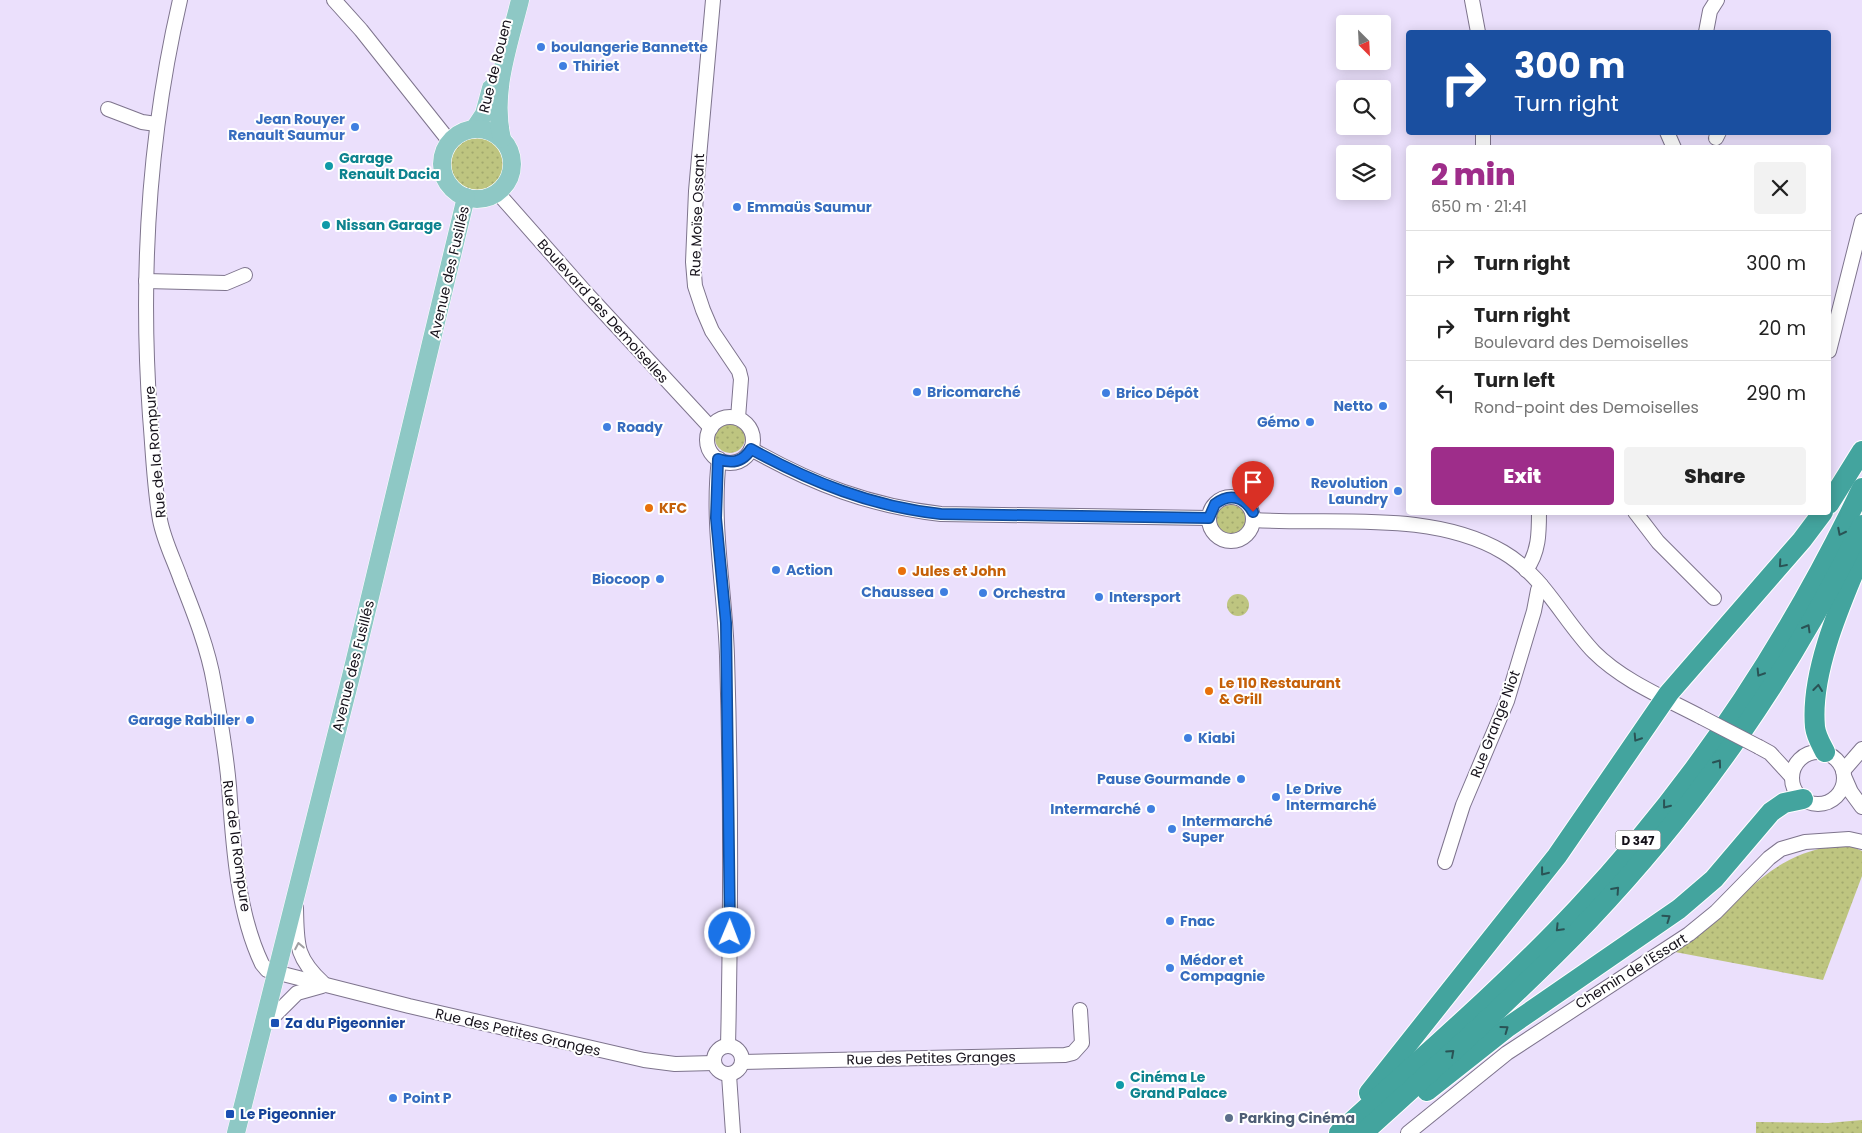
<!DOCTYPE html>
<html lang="en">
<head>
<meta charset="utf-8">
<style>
	:root { --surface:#fff; --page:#f2f2f2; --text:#222; --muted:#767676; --line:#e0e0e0; --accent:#9e2d8a }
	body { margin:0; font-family:Poppins,sans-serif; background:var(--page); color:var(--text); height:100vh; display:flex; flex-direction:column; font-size:19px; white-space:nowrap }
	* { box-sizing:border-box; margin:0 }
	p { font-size:16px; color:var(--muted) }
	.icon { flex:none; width:28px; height:28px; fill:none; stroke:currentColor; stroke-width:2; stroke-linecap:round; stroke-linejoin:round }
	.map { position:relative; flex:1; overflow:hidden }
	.panel { position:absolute; left:1406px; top:145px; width:425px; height:370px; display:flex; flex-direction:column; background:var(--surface); border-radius:5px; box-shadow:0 2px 12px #0003 }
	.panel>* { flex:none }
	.banner { position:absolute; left:1406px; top:30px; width:425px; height:105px; border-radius:5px; box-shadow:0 2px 12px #0003; background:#1a4fa0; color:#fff; overflow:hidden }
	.needle { width:32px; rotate:156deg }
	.buttons { position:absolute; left:1336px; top:15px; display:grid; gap:10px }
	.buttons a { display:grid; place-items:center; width:55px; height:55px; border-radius:5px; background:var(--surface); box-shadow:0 2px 12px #0003; font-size:25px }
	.pin { position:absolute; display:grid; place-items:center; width:42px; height:42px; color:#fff; margin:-51px -21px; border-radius:50% 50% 50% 0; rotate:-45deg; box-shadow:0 0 5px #0007 }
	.pin .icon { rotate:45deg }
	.me { position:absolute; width:55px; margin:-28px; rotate:1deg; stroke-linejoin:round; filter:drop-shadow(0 0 4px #0008) }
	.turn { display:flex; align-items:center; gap:18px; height:105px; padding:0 25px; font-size:22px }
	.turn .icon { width:65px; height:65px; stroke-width:2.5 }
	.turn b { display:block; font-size:35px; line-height:42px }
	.round { display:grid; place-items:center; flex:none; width:52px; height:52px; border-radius:5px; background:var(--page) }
	.overview { display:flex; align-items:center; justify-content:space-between; height:85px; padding:0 25px }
	h1 { font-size:30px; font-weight:800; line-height:38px; color:var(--accent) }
	.cta { display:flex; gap:10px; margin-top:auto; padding:10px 25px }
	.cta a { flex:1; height:58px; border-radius:5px; background:var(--accent); color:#fff; font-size:20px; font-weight:800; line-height:58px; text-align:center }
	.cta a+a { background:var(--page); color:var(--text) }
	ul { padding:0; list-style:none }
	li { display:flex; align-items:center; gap:15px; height:65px; padding:0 25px; border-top:1px solid var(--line) }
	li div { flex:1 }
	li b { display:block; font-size:19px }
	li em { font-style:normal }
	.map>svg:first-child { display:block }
	.grass { fill:url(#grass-dots) }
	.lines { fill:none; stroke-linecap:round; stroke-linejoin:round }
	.minor-casing { stroke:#7e748d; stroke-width:16 }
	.major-casing { stroke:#fff; stroke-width:19 }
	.highway-casing { stroke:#fff; stroke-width:22 }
	.minor { stroke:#fff; stroke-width:14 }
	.major { stroke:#8ec8c5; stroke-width:18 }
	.highway { stroke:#43a49e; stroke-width:20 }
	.minor-bridge-casing { stroke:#7e748d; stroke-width:16; stroke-linecap:butt }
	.minor-bridge { stroke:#fff; stroke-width:14 }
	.oneway { stroke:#2a5355 }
	.oneway2 { stroke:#a1a0a3 }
	.route-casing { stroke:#114b97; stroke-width:12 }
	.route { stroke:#1a73e8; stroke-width:9 }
	.shop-dot { fill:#3f7fe0; stroke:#fff; stroke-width:2 }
	.culture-dot { fill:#0f9aa8; stroke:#fff; stroke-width:2 }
	.food-dot { fill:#e8710a; stroke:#fff; stroke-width:2 }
	.transit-dot { fill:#1a4fb4; stroke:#fff; stroke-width:2 }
	.service-dot { fill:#5c6f8a; stroke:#fff; stroke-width:2 }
	.labels { text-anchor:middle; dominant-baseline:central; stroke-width:4; stroke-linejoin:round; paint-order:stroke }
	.shield { fill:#fff; stroke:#5b585f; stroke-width:1 }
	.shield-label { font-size:12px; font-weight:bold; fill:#15111a }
	.shop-label { font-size:14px; font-weight:bold; fill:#366cbe; stroke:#fff; text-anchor:start }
	.street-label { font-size:14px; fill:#15111a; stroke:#fff }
	.culture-label { font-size:14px; font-weight:bold; fill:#0d838f; stroke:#fff; text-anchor:start }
	.food-label { font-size:14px; font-weight:bold; fill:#c56008; stroke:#fff; text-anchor:start }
	.transit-label { font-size:14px; font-weight:bold; fill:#164399; stroke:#fff; text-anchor:start }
	.service-label { font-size:14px; font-weight:bold; fill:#4e5e75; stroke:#fff; text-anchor:start }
</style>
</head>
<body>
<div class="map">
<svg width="1862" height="1133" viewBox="0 0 1862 1133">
	<defs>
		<pattern id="grass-dots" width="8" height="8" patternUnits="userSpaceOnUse" patternTransform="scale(1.25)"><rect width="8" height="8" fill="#bec580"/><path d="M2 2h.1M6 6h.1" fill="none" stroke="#a2a86e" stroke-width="1.8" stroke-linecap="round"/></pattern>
	</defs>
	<rect width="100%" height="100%" fill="#ebe0fc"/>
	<g class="grass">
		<circle cx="477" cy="164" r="26"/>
		<circle cx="730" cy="438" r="15"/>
		<circle cx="1231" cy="521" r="16"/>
		<circle cx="1238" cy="605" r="11"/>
		<path d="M1832,846h19l11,5v25l-39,104 -148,-28c12,-9 26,-17 37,-28 39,-37 64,-68 120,-78z"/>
		<path d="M1862,1120v13h-106v-11l72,1z"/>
	</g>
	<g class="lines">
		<g class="minor-casing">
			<g id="minor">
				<path d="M180,0c-32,138 -40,275 -30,416 3,35 4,70 10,104 4,21 14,40 21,60 13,33 27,68 33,103 6,34 12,69 15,103 4,57 8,126 33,178l5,6 142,36 235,54 31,4 39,-1"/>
				<path d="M334,0l27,30 89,112"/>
				<path d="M713,0l-17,191 -3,71 2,24 8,24 9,21 27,40 2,8 -3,39"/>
				<path d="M1472,0l6,32"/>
				<path d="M1706,32l4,-21 7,-11"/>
				<path d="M108,109l34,13 14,2"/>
				<path d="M1483,132v16"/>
				<path d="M1667,132l7,16"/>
				<path d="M1716,138l3,-6"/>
				<path d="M497,192l90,102 124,134"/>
				<path d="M146,281l80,2 19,-8"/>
				<path d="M1829,351l33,-130"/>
				<circle cx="730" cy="440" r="23"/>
				<path d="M751,449c62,35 119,57 190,65l268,4"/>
				<path d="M719,459c-8,66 6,131 8,197 4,130 4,260 1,390"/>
				<circle cx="1231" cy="519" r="22"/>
				<path d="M1635,512l23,30 56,56"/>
				<path d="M1254,520c79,5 178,-10 249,32 40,23 60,68 91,100 29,29 71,46 107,65"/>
				<path d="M1526,570c13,-18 13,-37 13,-58"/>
				<path d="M1759,747l11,6 22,24"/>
				<circle cx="1818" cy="778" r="26"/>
				<path d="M1843,771l19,-22"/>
				<path d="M1844,776l7,16 11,15"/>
				<path d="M1445,862l18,-57 44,-104 27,-90 4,-21 3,-5"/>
				<path d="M296,908c1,36 -1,49 27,75"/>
				<path d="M263,1027l34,-34 25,-7"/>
				<circle cx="728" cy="1060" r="14"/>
				<path d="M742,1062l323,-7 8,-2 9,-10 -2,-33"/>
				<path d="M729,1075l4,58"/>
				<path d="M1408,1133l99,-80 182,-119 27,-22 53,-54 12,-9 24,-7 44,-3 13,3"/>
			</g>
		</g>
		<g class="major-casing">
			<g id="major">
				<path d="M474,129l10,-15 7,-26"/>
				<circle cx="477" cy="164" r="35"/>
				<path d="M502,139c-11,-47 7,-94 18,-139"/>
				<path d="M236,1133l116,-461 114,-475"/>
			</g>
		</g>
		<g class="highway-casing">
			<g id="highway">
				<path d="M1829,504l33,-53"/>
				<path d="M1825,752c-4,-8 -9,-16 -10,-25 -5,-55 26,-124 47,-174"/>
				<path d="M1427,1091l81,-64 171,-118 35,-30 57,-67 13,-9 19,-4"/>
				<path d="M1369,1093l188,-237 112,-163 133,-153 21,-28"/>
				<path d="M1339,1133c81,-74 164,-145 239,-225 116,-123 211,-267 284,-420"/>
				<path d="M1363,1133c77,-70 154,-138 226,-213 110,-116 204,-251 273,-395"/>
			</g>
		</g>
		<use href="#minor" class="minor"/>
		<use href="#major" class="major"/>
		<use href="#highway" class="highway"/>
		<g class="minor-bridge-casing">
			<path id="minor-bridge" d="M1701,717l58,30"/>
		</g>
		<use href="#minor-bridge" class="minor-bridge"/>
	</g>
	<defs><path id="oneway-chevron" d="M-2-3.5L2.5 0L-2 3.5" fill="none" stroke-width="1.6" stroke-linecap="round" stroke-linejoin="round" transform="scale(1.25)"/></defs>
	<g class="oneway">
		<use href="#oneway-chevron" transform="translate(1841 532) rotate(117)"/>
		<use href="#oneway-chevron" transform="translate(1782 564) rotate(131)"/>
		<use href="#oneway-chevron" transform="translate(1807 628) rotate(-60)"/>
		<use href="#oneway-chevron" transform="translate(1760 673) rotate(122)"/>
		<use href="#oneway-chevron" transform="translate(1818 688) rotate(-83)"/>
		<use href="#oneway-chevron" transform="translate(1637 738) rotate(123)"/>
		<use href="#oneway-chevron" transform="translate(1718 763) rotate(-54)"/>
		<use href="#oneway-chevron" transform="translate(1666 805) rotate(128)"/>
		<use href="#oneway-chevron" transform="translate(1544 872) rotate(128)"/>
		<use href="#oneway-chevron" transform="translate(1616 890) rotate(-48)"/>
		<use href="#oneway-chevron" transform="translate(1667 918) rotate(-35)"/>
		<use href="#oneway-chevron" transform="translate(1559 928) rotate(134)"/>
		<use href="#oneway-chevron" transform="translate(1505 1029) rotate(-36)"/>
		<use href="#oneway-chevron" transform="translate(1451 1053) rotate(-42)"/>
	</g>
	<use class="oneway2" href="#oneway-chevron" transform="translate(299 946) rotate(-101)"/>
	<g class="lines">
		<g class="route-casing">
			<path id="route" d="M730,933l-4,-310 -10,-105 2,-59c14,5 25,3 33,-10 60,33 122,58 190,65l268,4 6,-14c14,-11 29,-8 38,8"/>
		</g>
		<use href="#route" class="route"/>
	</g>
	<g class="shop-dot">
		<circle cx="541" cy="47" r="5"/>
		<circle cx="563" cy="66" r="5"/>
		<circle cx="355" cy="127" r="5"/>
		<circle cx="737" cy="207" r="5"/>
		<circle cx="917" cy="392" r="5"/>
		<circle cx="1106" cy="393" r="5"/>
		<circle cx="1383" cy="406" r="5"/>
		<circle cx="1310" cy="422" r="5"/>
		<circle cx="607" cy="427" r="5"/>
		<circle cx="1398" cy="491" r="5"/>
		<circle cx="776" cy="570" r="5"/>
		<circle cx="660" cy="579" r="5"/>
		<circle cx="944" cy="592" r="5"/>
		<circle cx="983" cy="593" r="5"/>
		<circle cx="1099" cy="597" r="5"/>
		<circle cx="250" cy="720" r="5"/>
		<circle cx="1188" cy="738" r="5"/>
		<circle cx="1241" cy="779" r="5"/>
		<circle cx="1276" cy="797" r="5"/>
		<circle cx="1151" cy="809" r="5"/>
		<circle cx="1172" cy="829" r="5"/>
		<circle cx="1170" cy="921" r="5"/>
		<circle cx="1170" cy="968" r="5"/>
		<circle cx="393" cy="1098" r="5"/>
	</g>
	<g class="culture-dot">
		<circle cx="329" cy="166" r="5"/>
		<circle cx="326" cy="225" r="5"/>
		<circle cx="1120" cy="1085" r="5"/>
	</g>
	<g class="food-dot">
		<circle cx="649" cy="508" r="5"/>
		<circle cx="902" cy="571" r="5"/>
		<circle cx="1209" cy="691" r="5"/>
	</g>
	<g class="transit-dot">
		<rect x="270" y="1018" width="10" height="10" rx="2.5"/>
		<rect x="225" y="1109" width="10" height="10" rx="2.5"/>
	</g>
	<circle class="service-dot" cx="1229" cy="1118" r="5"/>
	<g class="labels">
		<rect class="shield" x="1615.5" y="830.5" width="45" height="19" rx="4"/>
		<g class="shield-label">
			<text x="1638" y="840">D 347</text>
		</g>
		<g class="shop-label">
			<text x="551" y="47">boulangerie Bannette</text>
			<text x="573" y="66">Thiriet</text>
			<text x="345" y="119" text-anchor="end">Jean Rouyer<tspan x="345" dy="16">Renault Saumur</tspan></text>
			<text x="747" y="207">Emmaüs Saumur</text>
			<text x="927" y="392">Bricomarché</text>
			<text x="1116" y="393">Brico Dépôt</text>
			<text x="1373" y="406" text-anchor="end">Netto</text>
			<text x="1300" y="422" text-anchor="end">Gémo</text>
			<text x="617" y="427">Roady</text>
			<text x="1388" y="483" text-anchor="end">Revolution<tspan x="1388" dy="16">Laundry</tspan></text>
			<text x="786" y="570">Action</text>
			<text x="650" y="579" text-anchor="end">Biocoop</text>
			<text x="934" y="592" text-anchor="end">Chaussea</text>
			<text x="993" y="593">Orchestra</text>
			<text x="1109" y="597">Intersport</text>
			<text x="240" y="720" text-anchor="end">Garage Rabiller</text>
			<text x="1198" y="738">Kiabi</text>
			<text x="1231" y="779" text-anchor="end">Pause Gourmande</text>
			<text x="1286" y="789">Le Drive<tspan x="1286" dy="16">Intermarché</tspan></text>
			<text x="1141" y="809" text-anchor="end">Intermarché</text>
			<text x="1182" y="821">Intermarché<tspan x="1182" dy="16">Super</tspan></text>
			<text x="1180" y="921">Fnac</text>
			<text x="1180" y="960">Médor et<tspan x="1180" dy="16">Compagnie</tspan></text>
			<text x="403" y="1098">Point P</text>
		</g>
		<g class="street-label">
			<text transform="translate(495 66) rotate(-76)">Rue de Rouen</text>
			<text transform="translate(697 215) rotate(-88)">Rue Moïse Ossant</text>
			<text transform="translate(449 272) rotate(-77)">Avenue des Fusillés</text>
			<text transform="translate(603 311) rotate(48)">Boulevard des Demoiselles</text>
			<text transform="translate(155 452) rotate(-95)">Rue de la Rompure</text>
			<text transform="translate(353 666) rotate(-76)">Avenue des Fusillés</text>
			<text transform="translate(1495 724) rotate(-69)">Rue Grange Niot</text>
			<text transform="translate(237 846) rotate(82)">Rue de la Rompure</text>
			<text transform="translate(1631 971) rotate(-32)">Chemin de l'Essart</text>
			<text transform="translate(518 1032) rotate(13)">Rue des Petites Granges</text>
			<text transform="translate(931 1058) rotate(-1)">Rue des Petites Granges</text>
		</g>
		<g class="culture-label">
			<text x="339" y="158">Garage<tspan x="339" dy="16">Renault Dacia</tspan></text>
			<text x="336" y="225">Nissan Garage</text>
			<text x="1130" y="1077">Cinéma Le<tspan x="1130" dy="16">Grand Palace</tspan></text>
		</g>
		<g class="food-label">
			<text x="659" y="508">KFC</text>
			<text x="912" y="571">Jules et John</text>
			<text x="1219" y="683">Le 110 Restaurant<tspan x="1219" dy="16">&amp; Grill</tspan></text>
		</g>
		<g class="transit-label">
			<text x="285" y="1023">Za du Pigeonnier</text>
			<text x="240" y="1114">Le Pigeonnier</text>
		</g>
		<g class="service-label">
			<text x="1239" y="1118">Parking Cinéma</text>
		</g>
	</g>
</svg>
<div class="buttons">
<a><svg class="needle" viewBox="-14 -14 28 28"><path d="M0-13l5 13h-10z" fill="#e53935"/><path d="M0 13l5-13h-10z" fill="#767676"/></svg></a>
<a><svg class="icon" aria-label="search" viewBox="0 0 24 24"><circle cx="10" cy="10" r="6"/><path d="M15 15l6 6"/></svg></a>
<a><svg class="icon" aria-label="layers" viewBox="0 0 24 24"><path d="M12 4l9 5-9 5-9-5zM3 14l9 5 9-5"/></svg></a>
</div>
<div class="pin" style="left:1253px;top:512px;background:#d93025"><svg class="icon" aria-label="arrive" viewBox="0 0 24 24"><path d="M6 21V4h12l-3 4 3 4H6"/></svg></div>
<svg class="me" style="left:730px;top:933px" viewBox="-20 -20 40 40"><circle r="17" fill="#1a73e8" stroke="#fff" stroke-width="3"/><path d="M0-11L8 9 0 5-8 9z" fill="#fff"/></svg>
<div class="banner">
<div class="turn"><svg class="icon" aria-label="right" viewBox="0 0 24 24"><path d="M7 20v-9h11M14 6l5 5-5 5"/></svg><div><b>300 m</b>Turn right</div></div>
</div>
<section class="panel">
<div class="overview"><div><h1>2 min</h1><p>650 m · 21:41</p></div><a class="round"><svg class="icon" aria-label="close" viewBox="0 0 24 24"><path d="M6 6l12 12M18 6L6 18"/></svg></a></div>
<ul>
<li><svg class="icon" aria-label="right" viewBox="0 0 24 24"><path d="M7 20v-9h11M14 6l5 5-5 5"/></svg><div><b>Turn right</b></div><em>300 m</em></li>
<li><svg class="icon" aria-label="right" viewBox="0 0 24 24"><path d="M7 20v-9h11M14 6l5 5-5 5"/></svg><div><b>Turn right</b><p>Boulevard des Demoiselles</p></div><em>20 m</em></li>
<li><svg class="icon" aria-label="left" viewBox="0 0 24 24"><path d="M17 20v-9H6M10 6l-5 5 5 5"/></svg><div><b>Turn left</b><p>Rond-point des Demoiselles</p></div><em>290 m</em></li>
</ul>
<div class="cta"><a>Exit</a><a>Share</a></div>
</section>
</div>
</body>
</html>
